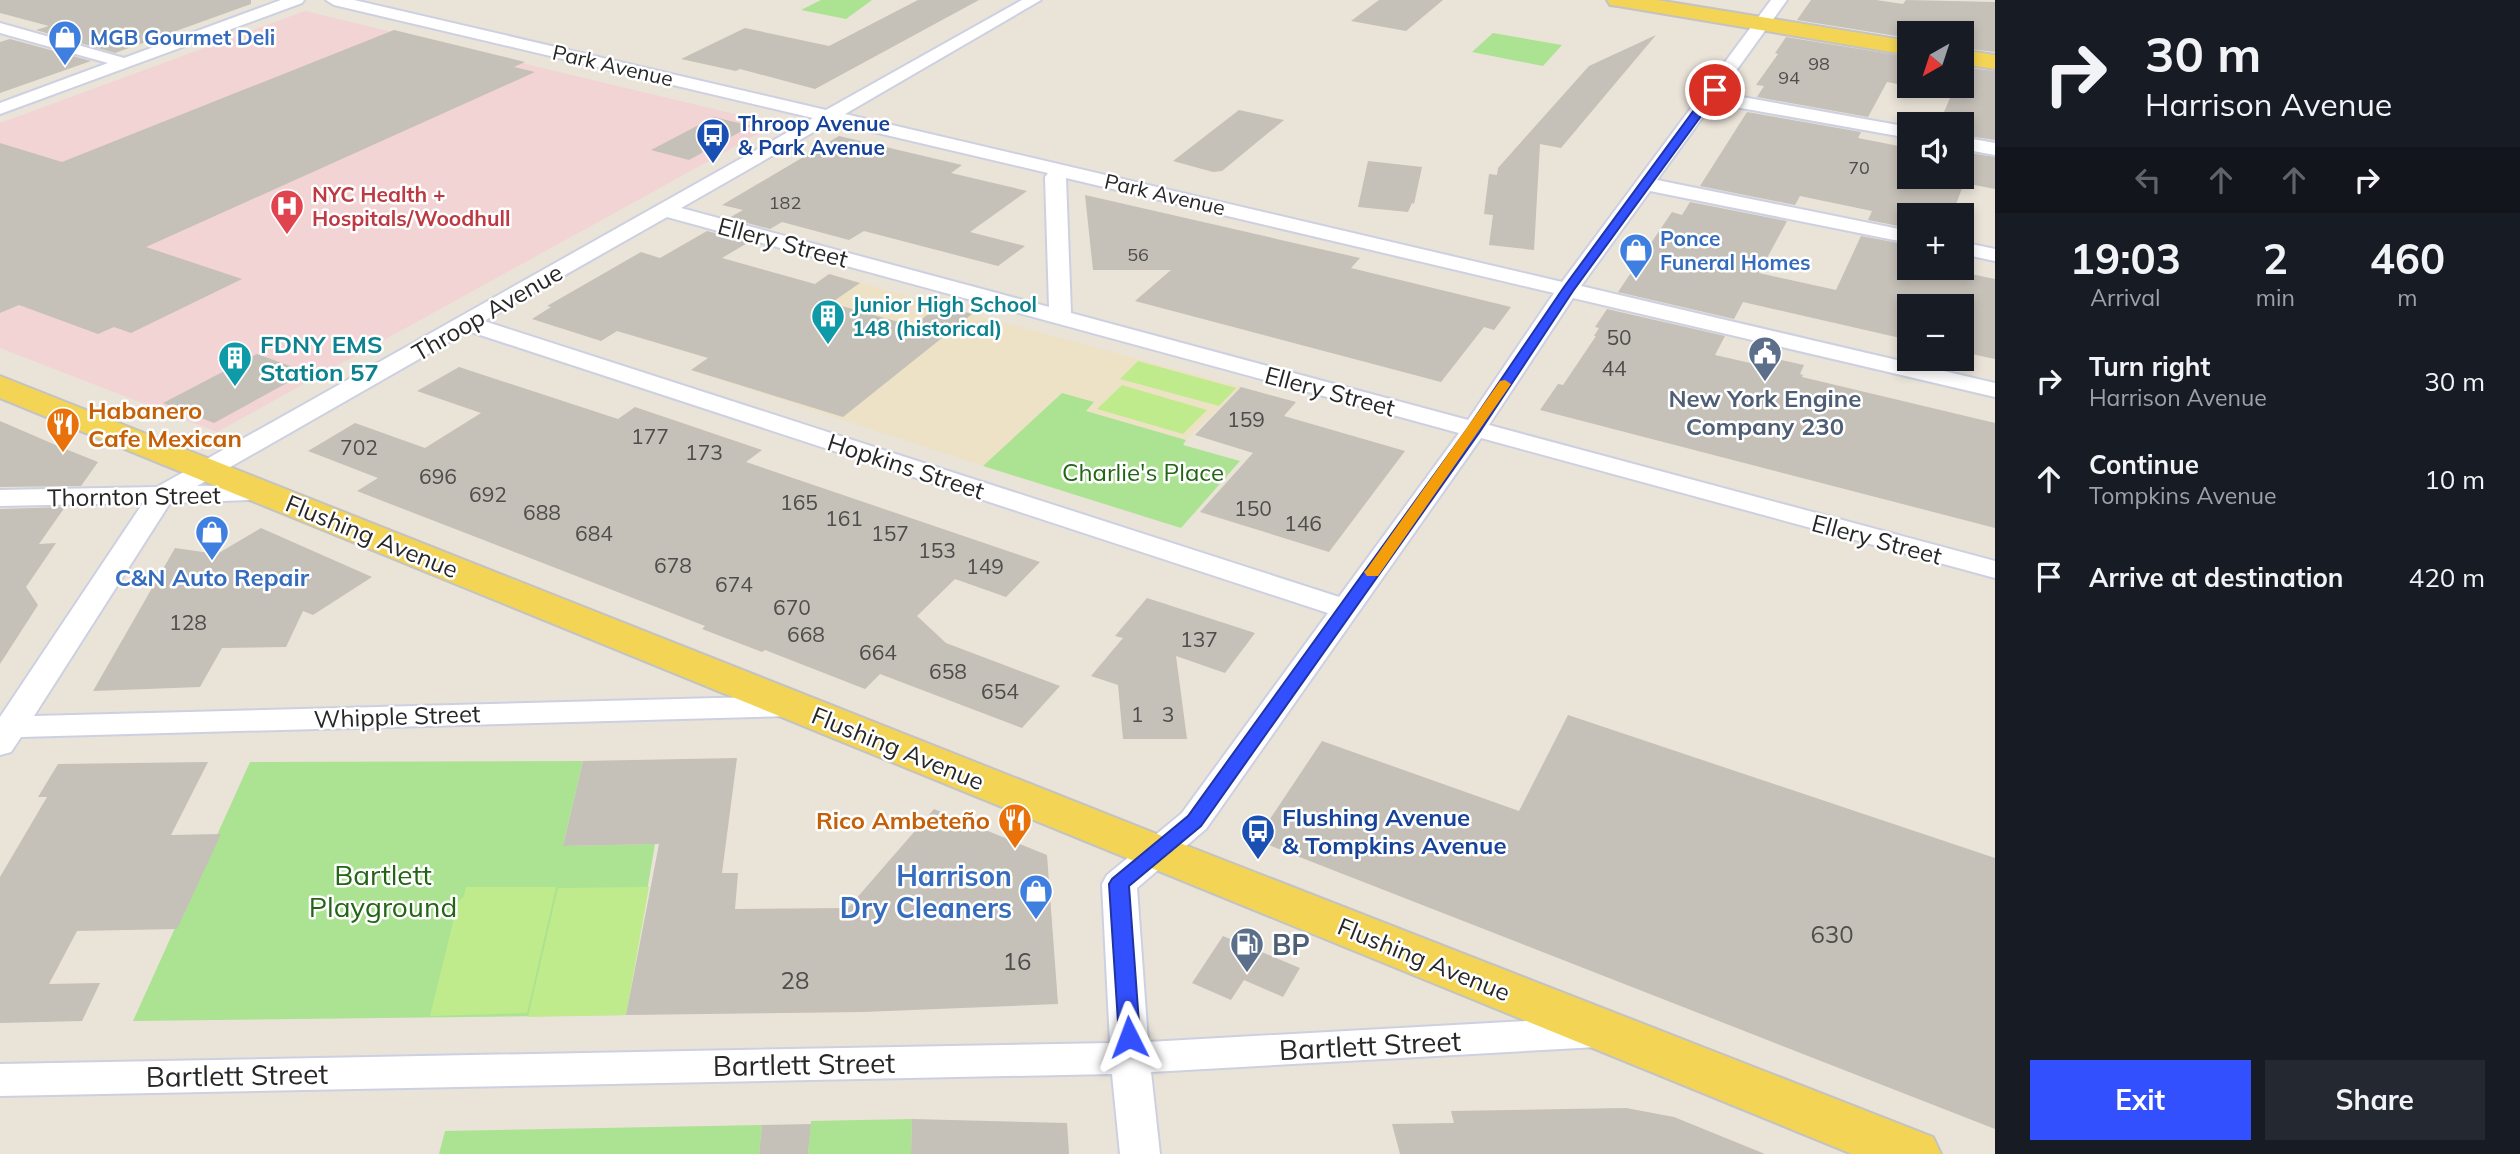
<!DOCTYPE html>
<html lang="en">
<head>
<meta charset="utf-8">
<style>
	:root { --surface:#171b24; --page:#242831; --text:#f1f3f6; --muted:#9ea1a6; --accent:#3250fd }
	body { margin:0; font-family:Mulish,sans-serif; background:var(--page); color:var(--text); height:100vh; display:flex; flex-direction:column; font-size:26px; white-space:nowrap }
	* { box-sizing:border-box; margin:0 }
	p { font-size:23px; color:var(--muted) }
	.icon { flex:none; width:38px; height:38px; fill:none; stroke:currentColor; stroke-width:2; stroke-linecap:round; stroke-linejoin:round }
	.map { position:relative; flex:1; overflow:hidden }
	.sheet { display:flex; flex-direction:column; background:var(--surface); width:525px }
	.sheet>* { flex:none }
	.guide { background:#171b24; color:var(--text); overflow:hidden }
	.needle { width:46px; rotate:219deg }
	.fabs { position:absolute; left:1897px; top:21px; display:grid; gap:14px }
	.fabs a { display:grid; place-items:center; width:77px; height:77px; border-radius:0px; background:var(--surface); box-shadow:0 4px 10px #0003; font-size:35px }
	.pin { position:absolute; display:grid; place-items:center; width:60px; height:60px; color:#fff; margin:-30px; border:4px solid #fff; border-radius:50%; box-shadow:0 2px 7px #0007 }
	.me { position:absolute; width:77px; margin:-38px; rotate:357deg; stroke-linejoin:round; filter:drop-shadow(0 0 5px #0008) }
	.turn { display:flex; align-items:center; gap:24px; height:147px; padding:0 35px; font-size:32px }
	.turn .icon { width:91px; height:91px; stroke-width:2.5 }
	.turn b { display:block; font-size:49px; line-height:60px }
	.lanes { display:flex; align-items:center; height:66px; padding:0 35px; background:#0003; justify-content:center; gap:35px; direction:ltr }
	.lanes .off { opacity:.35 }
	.eta { display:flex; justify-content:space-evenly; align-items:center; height:119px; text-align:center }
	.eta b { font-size:42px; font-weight:700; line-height:49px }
	.button { display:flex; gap:14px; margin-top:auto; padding:14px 35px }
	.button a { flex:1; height:80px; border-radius:0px; background:var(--accent); color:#fff; font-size:28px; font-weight:700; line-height:80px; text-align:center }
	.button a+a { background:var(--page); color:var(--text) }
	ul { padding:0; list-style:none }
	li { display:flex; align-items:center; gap:21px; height:98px; padding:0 35px }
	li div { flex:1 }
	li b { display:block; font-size:26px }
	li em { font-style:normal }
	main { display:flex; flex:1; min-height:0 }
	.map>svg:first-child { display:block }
	.education { fill:#ede2c6 }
	.medical { fill:#f2d4d5 }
	.green { fill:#abe392 }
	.pitch { fill:#c0eb8d }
	.building { fill:#c5c0b8 }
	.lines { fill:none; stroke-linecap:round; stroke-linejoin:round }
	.minor-casing { stroke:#cdd0e1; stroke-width:4 }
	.primary-casing { stroke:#c3c3c3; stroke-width:4 }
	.minor { fill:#fff; fill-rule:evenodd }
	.primary { fill:#f3d454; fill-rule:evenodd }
	.route { fill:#3250fd; stroke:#2034a4; stroke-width:2 }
	.slow { fill:#f59e0b }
	.labels { text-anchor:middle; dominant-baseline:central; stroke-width:5; stroke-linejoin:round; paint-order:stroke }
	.far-number-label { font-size:18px; fill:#4e4d4b }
	.far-shop-label { font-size:21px; font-weight:bold; fill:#366cbe; stroke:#fff; text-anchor:start }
	.far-street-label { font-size:21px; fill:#272727; stroke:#fff }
	.far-transit-label { font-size:21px; font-weight:bold; fill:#164399; stroke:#fff; text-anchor:start }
	.far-health-label { font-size:21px; font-weight:bold; fill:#be3a42; stroke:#fff; text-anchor:start }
	.far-culture-label { font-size:21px; font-weight:bold; fill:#0d838f; stroke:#fff; text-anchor:start }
	.number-label { font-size:21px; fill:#4e4d4b }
	.street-label { font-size:24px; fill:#272727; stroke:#fff }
	.culture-label { font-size:24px; font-weight:bold; fill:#0d838f; stroke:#fff; text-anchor:start }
	.service-label { font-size:24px; font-weight:bold; fill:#4e5e75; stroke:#fff }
	.food-label { font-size:24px; font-weight:bold; fill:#c56008; stroke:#fff; text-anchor:start }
	.park-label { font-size:24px; fill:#246417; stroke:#fff }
	.shop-label { font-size:24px; font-weight:bold; fill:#366cbe; stroke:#fff }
	.transit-label { font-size:24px; font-weight:bold; fill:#164399; stroke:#fff; text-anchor:start }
	.near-number-label { font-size:24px; fill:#4e4d4b }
	.near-park-label { font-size:28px; fill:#246417; stroke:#fff }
	.near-shop-label { font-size:28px; font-weight:bold; fill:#366cbe; stroke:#fff; text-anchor:end }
	.near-service-label { font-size:28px; font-weight:bold; fill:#4e5e75; stroke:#fff; text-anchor:start }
	.near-street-label { font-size:28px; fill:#272727; stroke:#fff }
</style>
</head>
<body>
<main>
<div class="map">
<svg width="1995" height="1154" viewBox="0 0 1995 1154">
	<rect width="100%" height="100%" fill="#eae3d8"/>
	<path class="education" d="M829,274l111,31 301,82 -55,53 -101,-29 9,-9 -32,-9 -79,73 -292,-96z"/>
	<path class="medical" d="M305,11l471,113 -559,308 -217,-84v-225z"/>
	<g class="green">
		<path d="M821,0h51l-26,19 -45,-9z"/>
		<path d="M1493,33l69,12 -19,21 -71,-14z"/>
		<path d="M1062,393l32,9 -8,9 100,29 -3,5 57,16 -59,67 -198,-62z"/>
		<path d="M583,761l-20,85 92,-2 -29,171 -493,6 117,-259z"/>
		<path d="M912,1119l-1,35h-103l3,-33z"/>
		<path d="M762,1125l-3,29h-320l6,-23z"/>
	</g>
	<g class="pitch">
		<path d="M1138,361l98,27 -17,18 -99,-27z"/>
		<path d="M1122,385l85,25 -24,24 -86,-25z"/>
		<path d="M466,887h90l-29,126 -97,3 28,-114 6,-6z"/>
		<path d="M649,887l-23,128 -98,2 30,-129z"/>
	</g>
	<g class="building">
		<path d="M0,0h251v4l-136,49 -79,-23 13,-4 -49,-13z"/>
		<path d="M918,0h61l-164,89 -75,-20 -4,2 -55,-12 64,-31 84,18z"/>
		<path d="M1379,0h64l-37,31 -55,-10z"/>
		<path d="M1811,0h65l27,4 3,-4 89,2v50l-33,-4v-15h-53v5l-112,-18z"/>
		<path d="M394,30l131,32 -11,5 21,5 -389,175 96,32 -111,54 -17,-6 -16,7 -79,-29 -19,8v-170l62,19z"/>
		<path d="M1656,35l-95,113 -21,-4 -6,106 -45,-5 4,-30 -9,-1 5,-40 8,1 1,-7 91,-102z"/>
		<path d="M1786,37l123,20v29l-22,-4 -19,35 -111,-20 7,-11 -8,-1 22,-31 -3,-1z"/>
		<path d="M10,39l81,22 -91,32v-51z"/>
		<path d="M1962,67l33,4v69l-33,-5v-11h-23l16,-38h7z"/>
		<path d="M1239,110l45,10 -62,51 -9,1 -40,-11z"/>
		<path d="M1747,112l114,20 -3,6 51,10v29h53v-25l33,5v32l-31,-6 -12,32h-43v13l-41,-8 4,-9 -72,-15 -5,9 -95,-19z"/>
		<path d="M714,117l37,9 -62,34 -38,-10z"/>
		<path d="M839,136l123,29 -11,8 76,18 -57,41 55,14 -27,20 -134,-35 -15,9 -67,-18 -12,7 -41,-11 14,-8 -21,-5z"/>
		<path d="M1368,161l54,6 -8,37 -2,-1 -4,9 -50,-5z"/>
		<path d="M1085,195l275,63 -9,10 160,39 -17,23 -10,-3 -43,55 -306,-81 36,-31h-78z"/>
		<path d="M1690,202l97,19 -28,52 77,17 25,-54 48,9v23h33l53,11v80l-33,-7v-46h-53v34l-166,-38 -9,17 -116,-27 54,-80 10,3z"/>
		<path d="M707,231l42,11 -27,16 93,26 14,-10 31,9 -29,20 82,23 27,-21 32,9 -129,103 -152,-47 17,-12 -91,-27 -16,10 -69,-22 19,-12 -4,-1 94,-54 19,6z"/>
		<path d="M1607,309l118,27 -10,19 53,12 5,-9 31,7 -4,9 3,1 -1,2 193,46v105l-455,-118 18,-26 5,1 33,-49h-2l5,-8 -4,-1z"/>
		<path d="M257,354l50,18 -93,51 -51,-20z"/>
		<path d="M459,367l159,52 17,-12 127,43 -16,12 294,100 -34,35 -51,-18 -38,37 29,27 114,43 -38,42 -142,-54 -15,15 -100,-39 -3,2 -60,-23 3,-3 -348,-135 21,-13 -70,-27 47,-28 70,25 56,-35 -64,-22z"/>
		<path d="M1241,387l55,15 -12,14 121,35 -76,101 -129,-40 53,-59 -58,-18z"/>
		<path d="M0,421l58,25 40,16 -17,24 -81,1z"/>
		<path d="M65,507l-26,37 17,-1 -30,44 12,18 -38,59v-155z"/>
		<path d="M261,528l111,49 -59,38 -10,-4 -17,36 -64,1 -22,39 -107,4 82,-143 42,6z"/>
		<path d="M1147,598l108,35 -30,40 -49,-17 11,83h-64l-5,-54 -27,-9 32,-38 -8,-2z"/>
		<path d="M1568,715l427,143v271l-739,-289 66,-99 197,70z"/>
		<path d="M737,758l-15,115h16l-3,36 113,-1 86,-99 113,46 11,149 -195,8 -237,3 33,-171 -96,2 20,-85z"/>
		<path d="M208,762l-37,73 50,-1 -44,95 -100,2 -28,53 51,-1 -18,38 -82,2v-146l47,-80h-9l20,-33z"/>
		<path d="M1223,936l77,32 -17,29 -39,-17 -13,20 -39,-17z"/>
		<path d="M1626,1108l48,9 91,37h-365l-8,-30 62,-1 -3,-12z"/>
		<path d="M912,1119l155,4 2,31h-158z"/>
		<path d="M811,1124l-3,30h-49l3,-29z"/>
	</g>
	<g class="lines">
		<g class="minor-casing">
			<g id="minor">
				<path d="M281,0h23l-2,3 -302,111v-11l108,-40 -108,-30v-10l124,35z"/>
				<path d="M326,0h28l472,110 196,-110h19l-196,114 717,168 209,-282h16l-67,93 189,34v11l-196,-35 -56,77 252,51v12l-259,-52 -69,95 414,97v14l-422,-99 -84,127 506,136v17l-514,-140 -275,391 -69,59 11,154 449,-25 13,4 6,11 -6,11 -13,4 -446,25 9,82h-40l-8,-80 -1112,22v-32l1110,-21 -8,-159 5,-9 75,-62 146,-200 -860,-282 -271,155 71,-1 9,2 4,6 -4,6 -107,4 -136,213 759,-20 11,3 4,7 -4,7 -11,3 -772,21 -10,15 -11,3v-38l143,-214 -143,3v-16l157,-3 656,-369 -479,-113zM831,122l217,51 -3,4 4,130 -368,-99zM1066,178l488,115 -86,127 -397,-107zM667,217l792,216 -120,164 -855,-276z"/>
				<path d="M1962,137l33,6v12l-33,-6z"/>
				<path d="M1962,242l33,7v12l-33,-7z"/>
			</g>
		</g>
		<g class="primary-casing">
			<g id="primary">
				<path d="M1607,0h50l252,41v14l-291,-49 -8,-1z"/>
				<path d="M1962,50l33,5v14l-33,-5z"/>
				<path d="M0,376l1172,464 761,297 8,17h-89l-1852,-756z"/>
			</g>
		</g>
		<use href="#minor" class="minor"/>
		<use href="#primary" class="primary"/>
	</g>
	<path class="route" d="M1711,87l9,3 -147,201 -94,142 -278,393 -72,60 11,151 -3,6 -8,2 -7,-2 -3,-6 -10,-153 3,-5 76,-63 280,-388 96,-141z"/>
	<path class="slow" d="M1505,380l6,4 -133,192h-11l-3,-4 3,-3 133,-188z"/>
	<defs>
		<g id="shop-pin" transform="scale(1.75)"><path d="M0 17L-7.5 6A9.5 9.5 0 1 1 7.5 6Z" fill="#3f7fe0" stroke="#fff"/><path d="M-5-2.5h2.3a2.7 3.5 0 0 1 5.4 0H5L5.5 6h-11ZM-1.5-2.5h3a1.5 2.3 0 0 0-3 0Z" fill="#fff"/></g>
		<g id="bus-pin" transform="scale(1.75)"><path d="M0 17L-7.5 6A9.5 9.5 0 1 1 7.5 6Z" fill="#1a4fb4" stroke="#fff"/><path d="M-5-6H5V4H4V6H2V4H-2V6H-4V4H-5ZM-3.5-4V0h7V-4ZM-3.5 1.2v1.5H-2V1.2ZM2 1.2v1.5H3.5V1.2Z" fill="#fff"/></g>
		<g id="hospital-pin" transform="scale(1.75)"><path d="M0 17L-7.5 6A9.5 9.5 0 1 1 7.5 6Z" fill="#e0444e" stroke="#fff"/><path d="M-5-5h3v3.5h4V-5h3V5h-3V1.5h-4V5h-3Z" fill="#fff"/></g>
		<g id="building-pin" transform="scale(1.75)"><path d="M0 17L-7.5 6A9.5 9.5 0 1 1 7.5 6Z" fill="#0f9aa8" stroke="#fff"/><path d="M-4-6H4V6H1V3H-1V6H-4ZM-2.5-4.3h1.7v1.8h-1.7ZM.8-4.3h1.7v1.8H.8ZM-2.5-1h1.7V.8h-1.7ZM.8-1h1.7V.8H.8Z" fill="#fff"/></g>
		<g id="civic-pin" transform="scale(1.75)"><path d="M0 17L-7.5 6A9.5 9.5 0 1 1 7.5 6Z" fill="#5c6f8a" stroke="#fff"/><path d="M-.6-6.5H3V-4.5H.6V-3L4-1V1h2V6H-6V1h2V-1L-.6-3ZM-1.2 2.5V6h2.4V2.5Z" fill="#fff"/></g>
		<g id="restaurant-pin" transform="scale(1.75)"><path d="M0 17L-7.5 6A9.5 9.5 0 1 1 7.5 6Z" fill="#e8710a" stroke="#fff"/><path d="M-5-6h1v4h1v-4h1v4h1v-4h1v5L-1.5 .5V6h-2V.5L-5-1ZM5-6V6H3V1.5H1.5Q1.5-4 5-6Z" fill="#fff"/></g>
		<g id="fuel-pin" transform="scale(1.75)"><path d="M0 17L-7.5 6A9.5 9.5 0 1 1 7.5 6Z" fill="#5c6f8a" stroke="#fff"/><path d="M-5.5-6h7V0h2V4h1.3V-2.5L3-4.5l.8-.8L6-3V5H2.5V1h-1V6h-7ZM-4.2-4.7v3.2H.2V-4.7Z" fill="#fff"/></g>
	</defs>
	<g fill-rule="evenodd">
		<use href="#shop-pin" x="65" y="37"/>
		<use href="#bus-pin" x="713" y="135"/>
		<use href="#hospital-pin" x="287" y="206"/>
		<use href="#shop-pin" x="1636" y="250"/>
		<use href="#building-pin" x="828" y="316"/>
		<use href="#civic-pin" x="1765" y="353"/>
		<use href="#building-pin" x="235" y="358"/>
		<use href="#restaurant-pin" x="63" y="424"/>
		<use href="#shop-pin" x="212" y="532"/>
		<use href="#restaurant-pin" x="1015" y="820"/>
		<use href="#bus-pin" x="1258" y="831"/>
		<use href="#shop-pin" x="1036" y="891"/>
		<use href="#fuel-pin" x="1247" y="944"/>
	</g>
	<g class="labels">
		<g class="far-number-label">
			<text x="1819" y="63">98</text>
			<text x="1789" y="77">94</text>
			<text x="1859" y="167">70</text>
			<text x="785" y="202">182</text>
			<text x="1138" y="254">56</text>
		</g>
		<g class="far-shop-label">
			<text x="90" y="37">MGB Gourmet Deli</text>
			<text x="1660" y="238">Ponce<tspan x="1660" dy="24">Funeral Homes</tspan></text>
		</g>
		<g class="far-street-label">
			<text transform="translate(613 65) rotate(13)">Park Avenue</text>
			<text transform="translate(1165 194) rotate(13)">Park Avenue</text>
		</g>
		<g class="far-transit-label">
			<text x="738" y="123">Throop Avenue<tspan x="738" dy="24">&amp; Park Avenue</tspan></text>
		</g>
		<g class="far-health-label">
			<text x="312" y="194">NYC Health +<tspan x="312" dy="24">Hospitals/Woodhull</tspan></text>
		</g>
		<g class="far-culture-label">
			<text x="852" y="304">Junior High School<tspan x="852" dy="24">148 (historical)</tspan></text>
		</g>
		<g class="number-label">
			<text x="1619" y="337">50</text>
			<text x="1614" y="368">44</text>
			<text x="1246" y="419">159</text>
			<text x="650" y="436">177</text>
			<text x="359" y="447">702</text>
			<text x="704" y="452">173</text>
			<text x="438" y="476">696</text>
			<text x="488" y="494">692</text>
			<text x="799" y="502">165</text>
			<text x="1253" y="508">150</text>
			<text x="542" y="512">688</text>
			<text x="844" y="518">161</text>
			<text x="1303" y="523">146</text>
			<text x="594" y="533">684</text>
			<text x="890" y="533">157</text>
			<text x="937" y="550">153</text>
			<text x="673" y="565">678</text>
			<text x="985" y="566">149</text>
			<text x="734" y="584">674</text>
			<text x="792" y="607">670</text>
			<text x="188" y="622">128</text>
			<text x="806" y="634">668</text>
			<text x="1199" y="639">137</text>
			<text x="878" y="652">664</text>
			<text x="948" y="671">658</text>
			<text x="1000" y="691">654</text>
			<text x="1137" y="714">1</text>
			<text x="1168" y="714">3</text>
		</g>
		<g class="street-label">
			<text transform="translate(783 242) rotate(15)">Ellery Street</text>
			<text transform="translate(487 312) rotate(-30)">Throop Avenue</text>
			<text transform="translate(1330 391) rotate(15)">Ellery Street</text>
			<text transform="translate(906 466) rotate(18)">Hopkins Street</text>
			<text transform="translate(134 496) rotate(-1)">Thornton Street</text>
			<text transform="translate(372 536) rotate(22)">Flushing Avenue</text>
			<text transform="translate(1877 539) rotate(15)">Ellery Street</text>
			<text transform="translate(397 716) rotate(-2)">Whipple Street</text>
			<text transform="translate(898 748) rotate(22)">Flushing Avenue</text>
			<text transform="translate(1424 959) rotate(22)">Flushing Avenue</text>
		</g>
		<g class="culture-label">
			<text x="260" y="344">FDNY EMS<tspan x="260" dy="28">Station 57</tspan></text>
		</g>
		<g class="service-label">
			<text x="1765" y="398">New York Engine<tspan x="1765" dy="28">Company 230</tspan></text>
		</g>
		<g class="food-label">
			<text x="88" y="410">Habanero<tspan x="88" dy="28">Cafe Mexican</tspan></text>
			<text x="990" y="820" text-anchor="end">Rico Ambeteño</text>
		</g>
		<g class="park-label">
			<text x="1143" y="472">Charlie's Place</text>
		</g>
		<g class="shop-label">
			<text x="212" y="577">C&amp;N Auto Repair</text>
		</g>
		<g class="transit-label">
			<text x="1282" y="817">Flushing Avenue<tspan x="1282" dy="28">&amp; Tompkins Avenue</tspan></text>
		</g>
		<g class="near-number-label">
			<text x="1832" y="934">630</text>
			<text x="1017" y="961">16</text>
			<text x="795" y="980">28</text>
		</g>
		<g class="near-park-label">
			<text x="383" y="874">Bartlett<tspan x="383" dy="32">Playground</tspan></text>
		</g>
		<g class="near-shop-label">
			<text x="1012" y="875">Harrison<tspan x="1012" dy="32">Dry Cleaners</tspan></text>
		</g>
		<g class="near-service-label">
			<text x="1272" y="944">BP</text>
		</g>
		<g class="near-street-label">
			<text transform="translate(1370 1045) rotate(-3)">Bartlett Street</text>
			<text transform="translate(804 1064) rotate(-1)">Bartlett Street</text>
			<text transform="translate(237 1075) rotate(-1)">Bartlett Street</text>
		</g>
	</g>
</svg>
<div class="fabs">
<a><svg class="needle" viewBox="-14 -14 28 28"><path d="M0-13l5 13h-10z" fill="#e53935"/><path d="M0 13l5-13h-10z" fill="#9ea1a6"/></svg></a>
<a><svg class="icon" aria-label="sound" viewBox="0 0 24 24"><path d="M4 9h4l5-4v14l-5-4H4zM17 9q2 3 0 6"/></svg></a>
<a>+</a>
<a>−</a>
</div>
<div class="pin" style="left:1715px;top:90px;background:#d93025"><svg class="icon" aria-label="arrive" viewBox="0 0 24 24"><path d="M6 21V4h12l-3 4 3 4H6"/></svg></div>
<svg class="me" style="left:1129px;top:1037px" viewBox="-20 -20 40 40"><path d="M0-17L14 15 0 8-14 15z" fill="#3250fd" stroke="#fff" stroke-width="4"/></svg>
</div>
<section class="sheet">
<div class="guide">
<div class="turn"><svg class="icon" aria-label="right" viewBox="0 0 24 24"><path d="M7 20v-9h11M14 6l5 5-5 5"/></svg><div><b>30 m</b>Harrison Avenue</div></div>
<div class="lanes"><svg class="icon off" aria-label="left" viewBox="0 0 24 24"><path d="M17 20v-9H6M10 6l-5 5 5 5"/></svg><svg class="icon off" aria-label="ahead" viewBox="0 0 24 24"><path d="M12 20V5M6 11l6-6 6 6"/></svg><svg class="icon off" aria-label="ahead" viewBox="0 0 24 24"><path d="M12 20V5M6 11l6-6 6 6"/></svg><svg class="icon" aria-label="right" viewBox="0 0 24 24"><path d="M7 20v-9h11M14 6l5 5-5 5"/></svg></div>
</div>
<div class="eta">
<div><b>19:03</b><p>Arrival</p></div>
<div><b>2</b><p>min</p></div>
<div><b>460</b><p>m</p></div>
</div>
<ul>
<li><svg class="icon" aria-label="right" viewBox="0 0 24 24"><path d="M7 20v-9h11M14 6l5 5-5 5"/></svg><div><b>Turn right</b><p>Harrison Avenue</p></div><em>30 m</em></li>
<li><svg class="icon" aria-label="ahead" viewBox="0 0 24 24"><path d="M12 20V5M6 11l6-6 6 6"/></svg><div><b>Continue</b><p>Tompkins Avenue</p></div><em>10 m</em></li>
<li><svg class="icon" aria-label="arrive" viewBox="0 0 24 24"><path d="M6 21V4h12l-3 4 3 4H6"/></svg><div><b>Arrive at destination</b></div><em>420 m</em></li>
</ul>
<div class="button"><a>Exit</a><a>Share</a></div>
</section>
</main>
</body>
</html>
